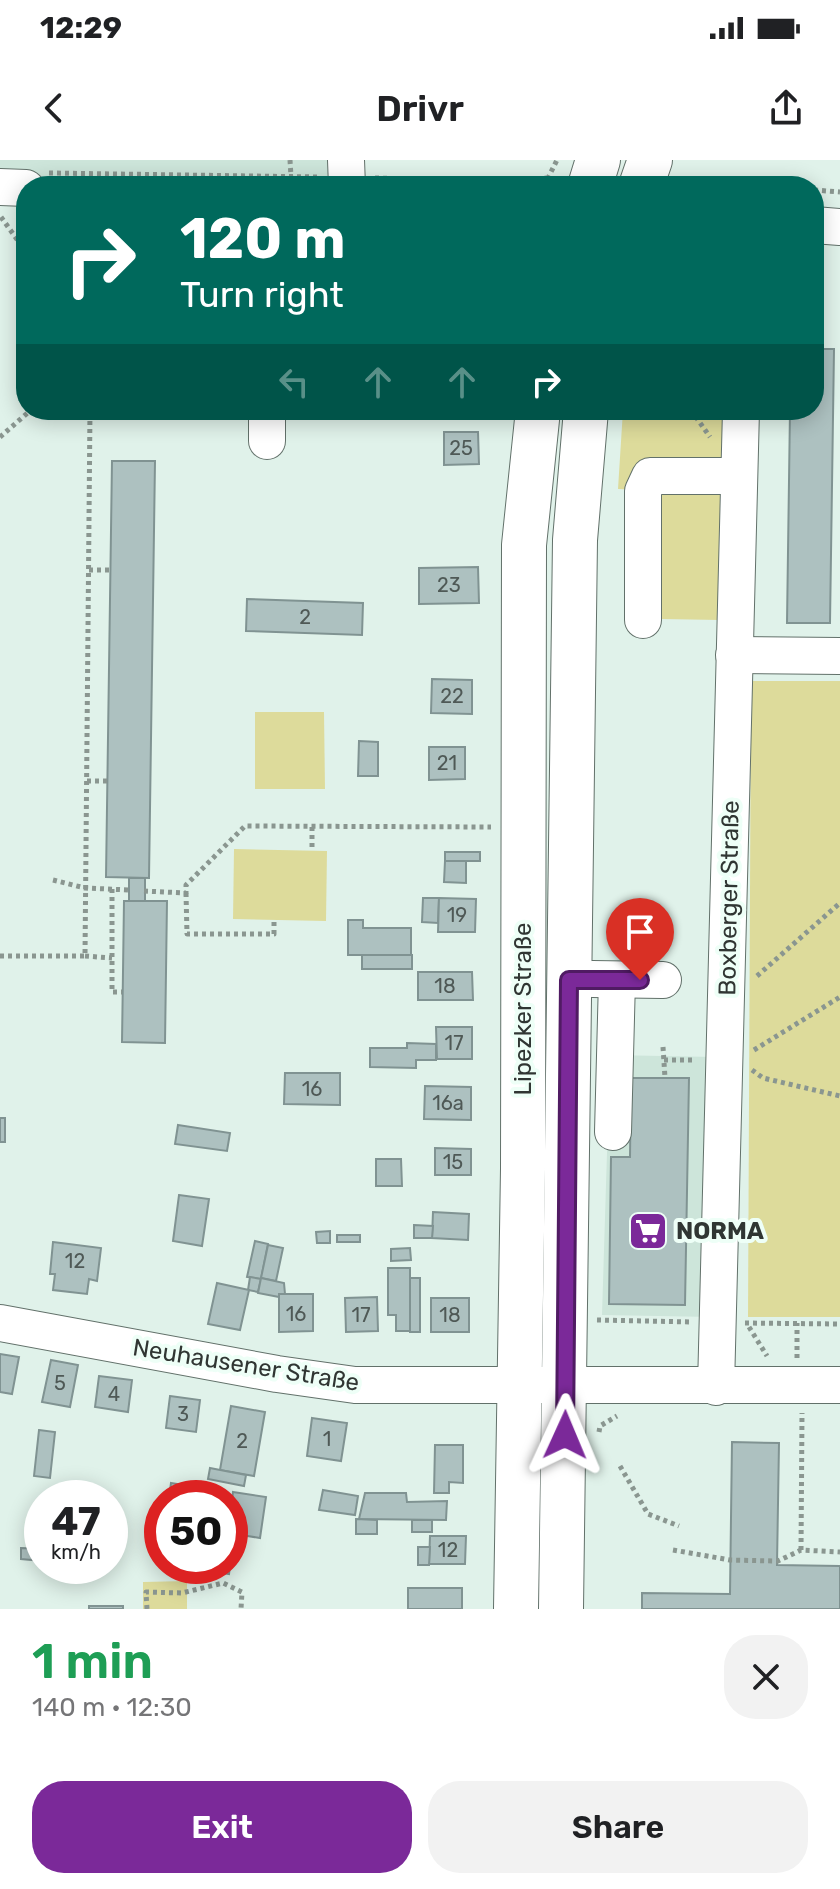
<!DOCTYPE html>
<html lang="en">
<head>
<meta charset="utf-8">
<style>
	:root { --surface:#fff; --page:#f2f2f2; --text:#202124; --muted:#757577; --accent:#7b2999 }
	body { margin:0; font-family:Rubik,sans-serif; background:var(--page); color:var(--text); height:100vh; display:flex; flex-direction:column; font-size:30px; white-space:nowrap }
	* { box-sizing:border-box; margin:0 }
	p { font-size:26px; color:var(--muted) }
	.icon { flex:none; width:44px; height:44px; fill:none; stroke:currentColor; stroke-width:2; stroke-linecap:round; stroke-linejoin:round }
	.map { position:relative; height:1449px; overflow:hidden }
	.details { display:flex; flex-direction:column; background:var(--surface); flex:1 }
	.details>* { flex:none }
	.top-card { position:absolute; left:16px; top:16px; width:808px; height:244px; border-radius:32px; box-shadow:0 4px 20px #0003; background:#00695c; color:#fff; overflow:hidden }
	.speed { position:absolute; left:24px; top:1320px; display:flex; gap:16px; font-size:40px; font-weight:700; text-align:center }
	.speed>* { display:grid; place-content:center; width:104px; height:104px; border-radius:50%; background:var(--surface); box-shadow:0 4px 20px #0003; line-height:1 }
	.speed small { font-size:20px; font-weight:400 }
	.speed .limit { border:12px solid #d22; background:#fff; color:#111 }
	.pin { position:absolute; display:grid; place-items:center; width:68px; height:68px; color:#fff; margin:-82px -34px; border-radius:50% 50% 50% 0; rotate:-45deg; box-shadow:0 0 8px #0007 }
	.pin .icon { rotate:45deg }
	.me { position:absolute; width:88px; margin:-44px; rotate:1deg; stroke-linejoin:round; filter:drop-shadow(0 0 6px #0008) }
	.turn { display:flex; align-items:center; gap:28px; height:168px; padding:0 32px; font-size:36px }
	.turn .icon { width:104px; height:104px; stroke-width:2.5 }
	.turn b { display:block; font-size:56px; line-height:68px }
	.lanes { display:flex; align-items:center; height:76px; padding:0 32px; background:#0003; justify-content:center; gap:40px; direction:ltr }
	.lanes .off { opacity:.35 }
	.round { display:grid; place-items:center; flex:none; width:84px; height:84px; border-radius:32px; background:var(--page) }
	.head { display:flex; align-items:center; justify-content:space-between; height:136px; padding:0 32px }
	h1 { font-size:48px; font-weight:600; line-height:60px; color:#1e9e55 }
	.button { display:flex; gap:16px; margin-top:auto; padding:16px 32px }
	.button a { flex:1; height:92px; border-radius:32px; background:var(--accent); color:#fff; font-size:32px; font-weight:600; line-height:92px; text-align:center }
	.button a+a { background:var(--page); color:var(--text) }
	.status { display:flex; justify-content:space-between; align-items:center; height:56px; padding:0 40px; background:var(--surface); direction:ltr }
	.status svg { height:22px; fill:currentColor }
	header { display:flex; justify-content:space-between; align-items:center; height:104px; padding:0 32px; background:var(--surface); font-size:36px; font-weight:600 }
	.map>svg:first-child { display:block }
	.built { fill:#cde5da }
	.green { fill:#dddb9b }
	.building { fill:#adc1c0; stroke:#809392; stroke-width:2 }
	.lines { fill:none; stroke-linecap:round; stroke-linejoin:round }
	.minor-casing { stroke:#62716a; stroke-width:38 }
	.major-casing { stroke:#62716a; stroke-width:46 }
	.path { stroke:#8a9690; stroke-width:5; stroke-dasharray:4 4; stroke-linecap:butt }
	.minor { stroke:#fff; stroke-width:36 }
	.major { stroke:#fff; stroke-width:44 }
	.route-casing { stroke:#501b63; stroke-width:20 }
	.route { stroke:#7b2999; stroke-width:14 }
	.labels { text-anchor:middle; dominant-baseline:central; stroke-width:8; stroke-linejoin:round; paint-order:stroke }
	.number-label { font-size:20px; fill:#4f5956 }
	.street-label { font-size:24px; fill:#303633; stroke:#eefff7 }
	.poi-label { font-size:24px; font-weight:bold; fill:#303633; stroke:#eefff7; text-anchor:start }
</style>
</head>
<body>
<div class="status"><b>12:29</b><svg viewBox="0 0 49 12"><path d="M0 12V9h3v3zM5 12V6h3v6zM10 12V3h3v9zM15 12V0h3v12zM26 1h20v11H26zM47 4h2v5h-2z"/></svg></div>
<header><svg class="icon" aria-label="back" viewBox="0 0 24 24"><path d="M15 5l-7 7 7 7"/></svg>Drivr<svg class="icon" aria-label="share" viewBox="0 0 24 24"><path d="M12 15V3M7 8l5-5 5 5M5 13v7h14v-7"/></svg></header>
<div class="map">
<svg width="840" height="1449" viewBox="0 0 840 1449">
	<rect width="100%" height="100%" fill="#e0f2ea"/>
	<g class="built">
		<path d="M0,0h333l1,23 -334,-6z"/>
		<path d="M610,895l104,2 -1,260 -111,-2z"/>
	</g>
	<g class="green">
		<path d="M623,250h100l-3,210 -59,-1 1,-128 -44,-2z"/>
		<path d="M751,521h89v636h-92z"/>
		<path d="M255,552h69l1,77h-70z"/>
		<path d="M234,689l93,2 -1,70 -93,-2z"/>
		<path d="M187,1421v28h-44v-27z"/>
	</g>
	<g class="building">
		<path d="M814,189h20l-4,274h-43l3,-213h24z"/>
		<path d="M444,272h34l1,32 -35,1z"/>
		<path d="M112,301h43l-6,417 -43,-1z"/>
		<path d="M478,407l1,36 -60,1v-36z"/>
		<path d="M247,439l116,4 -1,32 -116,-4z"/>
		<path d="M432,519l40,1v34l-41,-1z"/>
		<path d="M359,581l19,1v34h-20z"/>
		<path d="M429,587h36v32l-36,1z"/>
		<rect x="445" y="692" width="35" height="9"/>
		<path d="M445,701h21v22l-22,-1z"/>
		<rect x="129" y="718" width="16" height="23"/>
		<path d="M423,738h16l-1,25 -16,-1z"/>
		<path d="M439,738l37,1 -1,33h-37z"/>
		<path d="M124,741h43l-2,142 -43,-1z"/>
		<path d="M348,760h15v8h48v27h-63z"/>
		<rect x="362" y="795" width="50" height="14"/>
		<path d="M418,812h54l1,28h-55z"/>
		<path d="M436,867h36v32h-35z"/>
		<path d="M407,883l29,1v16h-20v8l-46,-1v-19h37z"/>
		<path d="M285,913h55v32l-56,-1z"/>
		<path d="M631,918h58l-4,227 -76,-1 2,-147h19z"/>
		<path d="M425,926l46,1v33l-47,-1z"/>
		<rect x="0" y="958" width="5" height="24"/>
		<path d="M178,965l52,8 -3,18 -52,-7z"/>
		<path d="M435,988l36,1v26h-36z"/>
		<path d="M376,999h25l1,27h-26z"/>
		<path d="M179,1035l30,4 -7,47 -29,-5z"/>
		<path d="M433,1052l36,2 -1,26 -36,-2z"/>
		<path d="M414,1065l19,1 -1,12h-18z"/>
		<path d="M330,1071v12h-13l-1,-11z"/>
		<rect x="337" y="1075" width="23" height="7"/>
		<path d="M255,1081l13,3 -7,35 -14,-2z"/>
		<path d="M53,1082l48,6 -4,33 -8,-2 -2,15 -34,-4 2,-16h-5z"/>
		<path d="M268,1085l15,3 -7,33 -15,-3z"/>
		<path d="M410,1088l1,12 -20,1v-12z"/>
		<path d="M388,1108h22v63h-14v-16h-8z"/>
		<path d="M250,1117l11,2 -3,13 -10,-2z"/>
		<path d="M261,1118l23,5 1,11h-6v3l-21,-4z"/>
		<rect x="410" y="1118" width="10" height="54"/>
		<path d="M217,1123l32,7 -9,40 -32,-6z"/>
		<path d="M279,1134h34v37l-34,1z"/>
		<path d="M377,1137l1,34 -32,1 -1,-34z"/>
		<rect x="431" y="1138" width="38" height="34"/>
		<path d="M0,1194l19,3 -7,37 -12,-2z"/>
		<path d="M51,1200l27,5 -8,42 -28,-5z"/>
		<path d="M99,1216l33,4 -4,32 -33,-5z"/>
		<path d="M170,1236l30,4 -4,32 -30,-4z"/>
		<path d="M231,1246l34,6 -11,64 -34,-6z"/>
		<path d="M312,1258l35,5 -6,38 -34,-5z"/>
		<path d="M39,1270l16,2 -5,46 -16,-2z"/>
		<path d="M732,1282l47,1 -2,122 63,1v43h-198v-16l88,1z"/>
		<path d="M435,1285h28v38l-14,-1v11h-15z"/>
		<path d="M210,1308l36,7 -2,11 -36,-7z"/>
		<path d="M171,1323l37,6 -1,9h-38z"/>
		<path d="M323,1330l35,6 -3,19 -36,-5z"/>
		<path d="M233,1332l33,5 -6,41 -19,-3 2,-13 -13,-2z"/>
		<path d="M365,1333h41l1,9 40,-1 -1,19 -87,-1z"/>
		<path d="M356,1359l21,1v14h-21z"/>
		<rect x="412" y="1360" width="20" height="12"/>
		<path d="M430,1376h36l-1,28h-36z"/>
		<path d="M418,1387h12l-1,18h-11z"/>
		<path d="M21,1388l21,1v12l-21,-2z"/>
		<path d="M230,1391h2l-3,23 -19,-3 1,-5h19z"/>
		<rect x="408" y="1428" width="54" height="21"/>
		<rect x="89" y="1446" width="34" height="3"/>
	</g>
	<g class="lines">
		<g class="minor-casing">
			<g id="minor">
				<path d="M346,0l1,26"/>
				<path d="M0,27l26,1"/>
				<path d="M814,65l26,2"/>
				<path d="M267,281v-31"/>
				<path d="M643,460v-129l7,-15h89"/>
				<path d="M734,495l106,1"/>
				<path d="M592,819l71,1"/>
				<path d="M613,972l4,-152"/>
				<path d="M0,1163l277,51 78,11h485"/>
				<path d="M716,1227l25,-977"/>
			</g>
		</g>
		<g class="major-casing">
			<g id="major">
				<path d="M590,26l8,-26"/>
				<path d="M641,26l9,-26"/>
				<path d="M516,1449l7,-440 1,-624 14,-135"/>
				<path d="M561,1449l14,-1069 11,-130"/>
			</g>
		</g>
		<g class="path">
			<path d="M290,0l1,17"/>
			<path d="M49,13l270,4"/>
			<path d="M375,18l148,4 24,-4"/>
			<path d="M684,19l81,7"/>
			<path d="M544,26l13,-26"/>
			<path d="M814,30l26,2"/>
			<path d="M1,57l25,35"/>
			<path d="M301,250l202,6"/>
			<path d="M691,250l19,27"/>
			<path d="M0,277l31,-27"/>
			<path d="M89,410h21"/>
			<path d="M87,621h20"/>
			<path d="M312,667v23"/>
			<path d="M53,720l32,8 44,2"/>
			<path d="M112,729v103h10"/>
			<path d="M144,731l42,2v-8l59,-59 246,1"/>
			<path d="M186,733l1,41h87v-14"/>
			<path d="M0,796h85l5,-546"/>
			<path d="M85,796l27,2"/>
			<path d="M757,816l83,-73"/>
			<path d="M663,887l2,31"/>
			<path d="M754,890l86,-53"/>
			<path d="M664,900h31"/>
			<path d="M752,910l11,8 77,18"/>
			<path d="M597,1160l94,2"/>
			<path d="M745,1163l95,1"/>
			<path d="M749,1167l18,29"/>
			<path d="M797,1198v-35"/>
			<path d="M599,1272l1,-6 17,-10"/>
			<path d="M620,1306l28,48 31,12"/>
			<path d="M673,1390l57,10 48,1 23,-11 39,2"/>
			<path d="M801,1390l1,-137"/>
			<path d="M147,1449l-1,-17 36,1 41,-10 19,9 -1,17"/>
		</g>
		<use href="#minor" class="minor"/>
		<use href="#major" class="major"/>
	</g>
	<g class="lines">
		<g class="route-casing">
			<path id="route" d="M565,1275l4,-455h71"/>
		</g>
		<use href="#route" class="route"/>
	</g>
	<defs>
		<g id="supermarket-square" transform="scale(2)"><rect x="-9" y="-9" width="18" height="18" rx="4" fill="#7b2999" stroke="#eefff7"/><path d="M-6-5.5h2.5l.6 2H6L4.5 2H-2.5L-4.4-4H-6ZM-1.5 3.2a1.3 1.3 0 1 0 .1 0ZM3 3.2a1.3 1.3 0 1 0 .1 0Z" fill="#fff"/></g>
	</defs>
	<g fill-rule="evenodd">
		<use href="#supermarket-square" x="648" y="1071"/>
	</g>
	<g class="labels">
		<g class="number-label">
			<text x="461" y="288">25</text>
			<text x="449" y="425">23</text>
			<text x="305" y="457">2</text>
			<text x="452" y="536">22</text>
			<text x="447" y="603">21</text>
			<text x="457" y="755">19</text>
			<text x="445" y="826">18</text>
			<text x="454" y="883">17</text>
			<text x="312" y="929">16</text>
			<text x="448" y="943">16a</text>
			<text x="453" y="1002">15</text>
			<text x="75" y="1101">12</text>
			<text x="296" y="1154">16</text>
			<text x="361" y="1155">17</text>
			<text x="450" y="1155">18</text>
			<text x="60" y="1223">5</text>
			<text x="114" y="1234">4</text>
			<text x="183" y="1254">3</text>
			<text x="327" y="1279">1</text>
			<text x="242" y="1281">2</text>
			<text x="448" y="1390">12</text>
		</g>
		<g class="street-label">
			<text transform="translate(729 738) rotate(-89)">Boxberger Straße</text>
			<text transform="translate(523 849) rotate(-90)">Lipezker Straße</text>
			<text transform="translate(246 1205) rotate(9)">Neuhausener Straße</text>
		</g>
		<g class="poi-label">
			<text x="676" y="1071">NORMA</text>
		</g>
	</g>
</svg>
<div class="speed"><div>47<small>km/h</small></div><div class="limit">50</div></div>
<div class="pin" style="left:640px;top:820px;background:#d93025"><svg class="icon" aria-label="arrive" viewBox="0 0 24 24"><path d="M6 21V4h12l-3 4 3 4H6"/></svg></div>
<svg class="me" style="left:565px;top:1275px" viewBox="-20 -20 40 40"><path d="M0-17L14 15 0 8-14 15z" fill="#7b2999" stroke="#fff" stroke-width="4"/></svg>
<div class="top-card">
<div class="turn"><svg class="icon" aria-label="right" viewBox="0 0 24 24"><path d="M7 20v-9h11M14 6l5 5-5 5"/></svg><div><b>120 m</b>Turn right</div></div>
<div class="lanes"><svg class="icon off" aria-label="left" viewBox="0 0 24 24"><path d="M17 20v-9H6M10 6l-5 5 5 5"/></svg><svg class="icon off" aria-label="ahead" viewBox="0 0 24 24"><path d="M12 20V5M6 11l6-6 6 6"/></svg><svg class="icon off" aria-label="ahead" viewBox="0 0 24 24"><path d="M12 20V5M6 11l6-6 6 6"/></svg><svg class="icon" aria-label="right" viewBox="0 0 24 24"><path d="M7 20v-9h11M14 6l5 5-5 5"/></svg></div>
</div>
</div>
<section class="details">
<div class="head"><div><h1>1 min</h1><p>140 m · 12:30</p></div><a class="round"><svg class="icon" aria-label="close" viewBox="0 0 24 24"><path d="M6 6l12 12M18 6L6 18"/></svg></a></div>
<div class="button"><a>Exit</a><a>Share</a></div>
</section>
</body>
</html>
